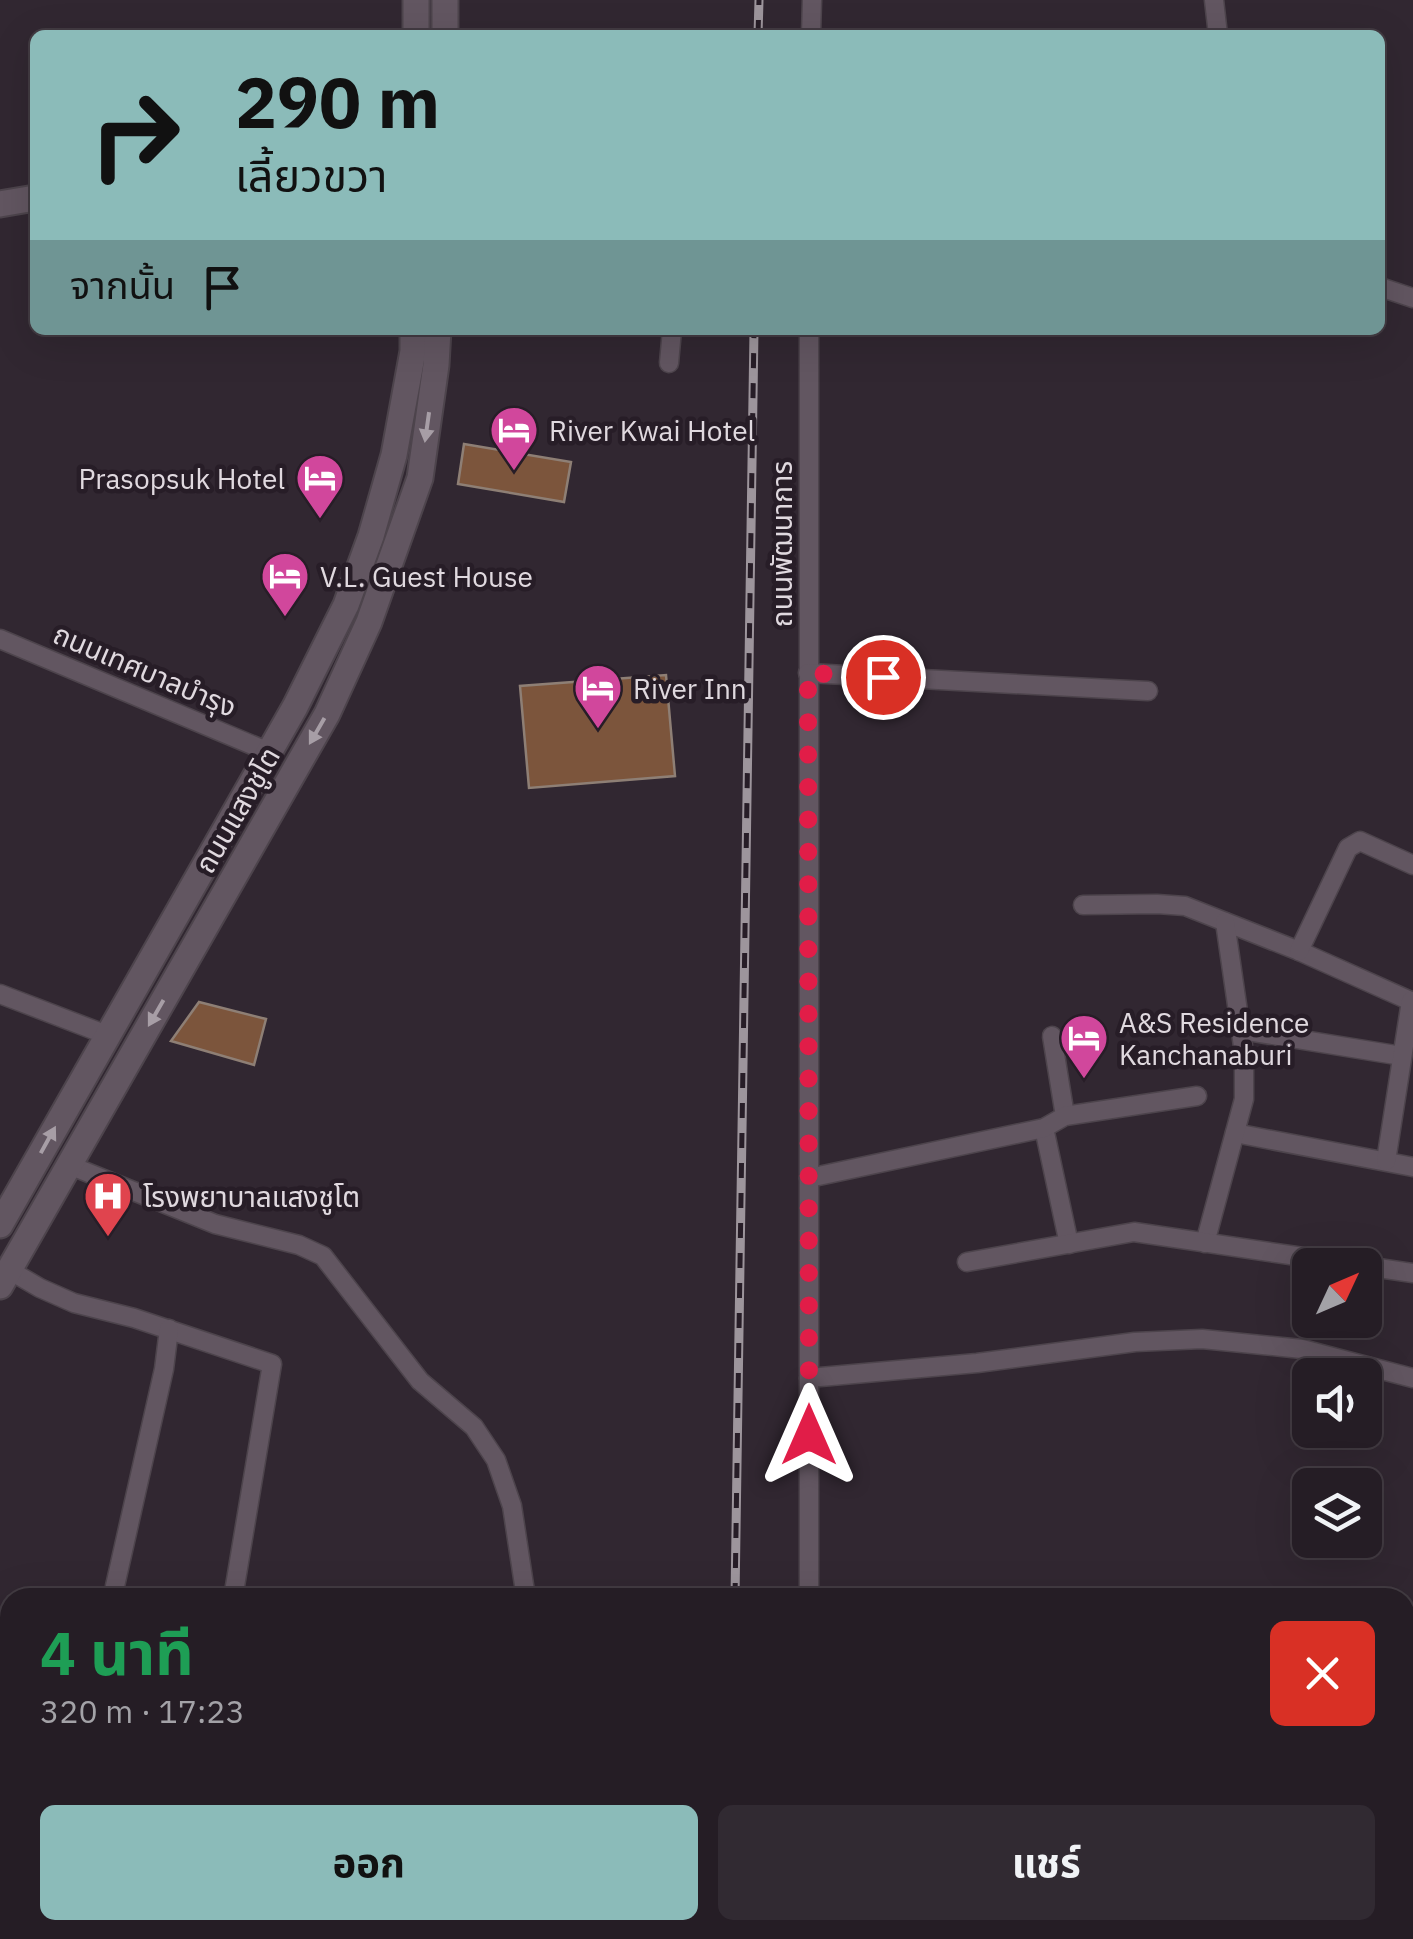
<!DOCTYPE html>
<html lang="th">
<head>
<meta charset="utf-8">
<style>
	:root { --surface:#251d25; --page:#312a32; --text:#f1f3f6; --muted:#a3a2a7; --line:#423b42; --accent:#8bbbb9 }
	body { margin:0; font-family:"IBM Plex Sans","Noto Sans Thai",sans-serif; background:var(--page); color:var(--text); height:100vh; display:flex; flex-direction:column; font-size:38px; white-space:nowrap }
	* { box-sizing:border-box; margin:0 }
	p { font-size:32px; color:var(--muted) }
	.icon { flex:none; width:55px; height:55px; fill:none; stroke:currentColor; stroke-width:2; stroke-linecap:round; stroke-linejoin:round }
	.map { position:relative; flex:1; overflow:hidden }
	.side { position:absolute; left:0px; top:1588px; width:1415px; height:352px; display:flex; flex-direction:column; background:var(--surface); border-radius:30px 30px 0 0; box-shadow:0 10px 40px #0002,0 0 0 2px var(--line) }
	.side>* { flex:none }
	.top-card { position:absolute; left:30px; top:30px; width:1355px; height:305px; border-radius:15px; box-shadow:0 10px 40px #0002,0 0 0 2px var(--line); background:#8bbbb9; color:#111; overflow:hidden }
	.needle { width:65px; rotate:46deg }
	.buttons { position:absolute; left:1292px; top:1248px; display:grid; gap:20px }
	.buttons a { display:grid; place-items:center; width:90px; height:90px; border-radius:15px; background:var(--surface); box-shadow:0 10px 40px #0002,0 0 0 2px var(--line); font-size:50px }
	.pin { position:absolute; display:grid; place-items:center; width:85px; height:85px; color:#fff; margin:-42px; border:5px solid #fff; border-radius:50%; box-shadow:0 2px 10px #0007 }
	.me { position:absolute; width:110px; margin:-55px; rotate:0deg; stroke-linejoin:round; filter:drop-shadow(0 0 8px #0008) }
	.turn { display:flex; align-items:center; gap:35px; height:210px; padding:0 40px; font-size:45px }
	.turn .icon { width:130px; height:130px; stroke-width:2.5 }
	.turn b { display:block; font-size:70px; line-height:85px }
	.then { display:flex; align-items:center; height:95px; padding:0 40px; background:#0003; gap:20px; font-size:38px }
	.round { display:grid; place-items:center; flex:none; width:105px; height:105px; border-radius:15px; background:var(--page) }
	.head { display:flex; align-items:center; justify-content:space-between; height:170px; padding:0 40px }
	h1 { font-size:60px; font-weight:700; line-height:75px; color:#1e9e55 }
	.primary-button { display:flex; gap:20px; margin-top:auto; padding:20px 40px }
	.primary-button a { flex:1; height:115px; border-radius:15px; background:var(--accent); color:#111; font-size:40px; font-weight:700; line-height:115px; text-align:center }
	.primary-button a+a { background:var(--page); color:var(--text) }
	.map>svg:first-child { display:block }
	.building { fill:#7c553c; stroke:#8e7f75; stroke-width:2.5 }
	.lines { fill:none; stroke-linecap:round; stroke-linejoin:round }
	.street-casing { stroke:#4d444c; stroke-width:21 }
	.secondary-casing { stroke:#4d444c; stroke-width:29 }
	.street { stroke:#625661; stroke-width:18 }
	.secondary { stroke:#625661; stroke-width:25 }
	.rail-casing { stroke:#9d959c; stroke-width:9 }
	.rail { stroke:#271d27; stroke-width:5; stroke-dasharray:15; stroke-linecap:butt }
	.oneway { fill:#a79ea6 }
	.route { stroke:#e11d48; stroke-width:18; stroke-dasharray:0 32.4 }
	.labels { text-anchor:middle; dominant-baseline:central; stroke-width:9; stroke-linejoin:round; paint-order:stroke }
	.poi-label { font-size:28px; fill:#e0d9df; stroke:#271d27; text-anchor:start }
	.street-label { font-size:28px; fill:#e0d9df; stroke:#271d27 }
</style>
</head>
<body>
<div class="map">
<svg width="1413" height="1939" viewBox="0 0 1413 1939">
	<rect width="100%" height="100%" fill="#312731"/>
	<g class="building">
		<path d="M464,444l107,18 -7,40 -106,-18z"/>
		<path d="M666,675l9,101 -146,12 -9,-102z"/>
		<path d="M199,1002l67,17 -12,46 -83,-24z"/>
	</g>
	<g class="lines">
		<g class="street-casing">
			<g id="street">
				<path d="M1214,0l4,35"/>
				<path d="M811,35l1,-35"/>
				<path d="M1380,287l33,11"/>
				<path d="M809,330v1268"/>
				<path d="M669,363l3,-33"/>
				<path d="M0,639l269,113"/>
				<path d="M808,673l340,18"/>
				<path d="M1083,905l74,-1 28,2 114,45 114,51"/>
				<path d="M1299,951l49,-103 12,-7 53,24"/>
				<path d="M0,994l107,41"/>
				<path d="M1241,1030l161,26"/>
				<path d="M1052,1036l13,80"/>
				<path d="M1044,1128l25,116"/>
				<path d="M1235,1133l178,34"/>
				<path d="M1386,1161l25,-160"/>
				<path d="M69,1165l146,59 84,21 24,11 97,125 54,46 22,33 16,46 14,92"/>
				<path d="M809,1178l235,-50 21,-12 132,-20"/>
				<path d="M1205,1243l39,-144v-46l-19,-131"/>
				<path d="M967,1262l167,-30 224,33"/>
				<path d="M1365,1266l48,7"/>
				<path d="M9,1270l31,18 34,15 60,15 138,46 -39,234"/>
				<path d="M809,1378l168,-15 158,-21 67,-3 100,10 111,29"/>
				<path d="M116,1598l-1,-12 49,-217 5,-40"/>
				<path d="M810,1930v9"/>
				<path d="M84,1939l4,-9"/>
				<path d="M533,1939l5,-9"/>
			</g>
		</g>
		<g class="secondary-casing">
			<g id="secondary">
				<path d="M416,0v35"/>
				<path d="M445,35v-35"/>
				<path d="M0,204l35,-6"/>
				<path d="M0,1225l295,-518 51,-102 25,-69 23,-81 19,-104v-21"/>
				<path d="M0,1286l327,-572 42,-92 51,-144 16,-113 2,-35"/>
			</g>
		</g>
		<use href="#street" class="street"/>
		<use href="#secondary" class="secondary"/>
		<g class="rail-casing">
			<g id="rail">
				<path d="M758,35l1,-35"/>
				<path d="M735,1598l19,-1268"/>
				<path d="M730,1939l1,-9"/>
			</g>
		</g>
		<use href="#rail" class="rail"/>
	</g>
	<defs><path id="oneway-solid" d="M-6-.8H1V-3.2L6.5 0L1 3.2V.8H-6Z" transform="scale(2.5)"/></defs>
	<g class="oneway">
		<use href="#oneway-solid" transform="translate(427 427) rotate(98)"/>
		<use href="#oneway-solid" transform="translate(317 731) rotate(120)"/>
		<use href="#oneway-solid" transform="translate(156 1013) rotate(120)"/>
		<use href="#oneway-solid" transform="translate(48 1140) rotate(-61)"/>
	</g>
	<g class="lines">
		<path class="route" d="M809,1435l-1,-762 75,4"/>
	</g>
	<defs>
		<g id="hotel-pin" transform="scale(2.5)"><path d="M0 17L-7.5 6A9.5 9.5 0 1 1 7.5 6Z" fill="#d1479c" stroke="#271d27"/><path d="M-6-4.5h1.5V1H6V5H4.5V3h-9V5H-6ZM-4 0a1.8 1.8 0 1 1 3.6 0ZM.5 0V-2.5h3Q6-2.5 6 0Z" fill="#fff"/></g>
		<g id="hospital-pin" transform="scale(2.5)"><path d="M0 17L-7.5 6A9.5 9.5 0 1 1 7.5 6Z" fill="#e0444e" stroke="#271d27"/><path d="M-5-5h3v3.5h4V-5h3V5h-3V1.5h-4V5h-3Z" fill="#fff"/></g>
	</defs>
	<g fill-rule="evenodd">
		<use href="#hotel-pin" x="514" y="430"/>
		<use href="#hotel-pin" x="320" y="478"/>
		<use href="#hotel-pin" x="285" y="576"/>
		<use href="#hotel-pin" x="598" y="688"/>
		<use href="#hotel-pin" x="1084" y="1038"/>
		<use href="#hospital-pin" x="108" y="1196"/>
	</g>
	<g class="labels">
		<g class="poi-label">
			<text x="549" y="430">River Kwai Hotel</text>
			<text x="285" y="478" text-anchor="end">Prasopsuk Hotel</text>
			<text x="320" y="576">V.L. Guest House</text>
			<text x="633" y="688">River Inn</text>
			<text x="1119" y="1022">A&amp;S Residence<tspan x="1119" dy="32">Kanchanaburi</tspan></text>
			<text x="143" y="1196">โรงพยาบาลแสงชูโต</text>
		</g>
		<g class="street-label">
			<text transform="translate(781 544) rotate(-90)">ถนนพัฒนาการ</text>
			<text transform="translate(145 670) rotate(23)">ถนนเทศบาลบำรุง</text>
			<text transform="translate(237 810) rotate(-60)">ถนนแสงชูโต</text>
		</g>
	</g>
</svg>
<div class="buttons">
<a><svg class="needle" viewBox="-14 -14 28 28"><path d="M0-13l5 13h-10z" fill="#e53935"/><path d="M0 13l5-13h-10z" fill="#a3a2a7"/></svg></a>
<a><svg class="icon" aria-label="sound" viewBox="0 0 24 24"><path d="M4 9h4l5-4v14l-5-4H4zM17 9q2 3 0 6"/></svg></a>
<a><svg class="icon" aria-label="layers" viewBox="0 0 24 24"><path d="M12 4l9 5-9 5-9-5zM3 14l9 5 9-5"/></svg></a>
</div>
<div class="pin" style="left:883px;top:677px;background:#d93025"><svg class="icon" aria-label="arrive" viewBox="0 0 24 24"><path d="M6 21V4h12l-3 4 3 4H6"/></svg></div>
<svg class="me" style="left:809px;top:1435px" viewBox="-20 -20 40 40"><path d="M0-17L14 15 0 8-14 15z" fill="#e11d48" stroke="#fff" stroke-width="4"/></svg>
<div class="top-card">
<div class="turn"><svg class="icon" aria-label="right" viewBox="0 0 24 24"><path d="M7 20v-9h11M14 6l5 5-5 5"/></svg><div><b>290 m</b>เลี้ยวขวา</div></div>
<div class="then">จากนั้น<svg class="icon" aria-label="arrive" viewBox="0 0 24 24"><path d="M6 21V4h12l-3 4 3 4H6"/></svg></div>
</div>
<section class="side">
<div class="head"><div><h1>4 นาที</h1><p>320 m · 17:23</p></div><a class="round" style="background:#d93025;color:#fff"><svg class="icon" aria-label="close" viewBox="0 0 24 24"><path d="M6 6l12 12M18 6L6 18"/></svg></a></div>
<div class="primary-button"><a>ออก</a><a>แชร์</a></div>
</section>
</div>
</body>
</html>
